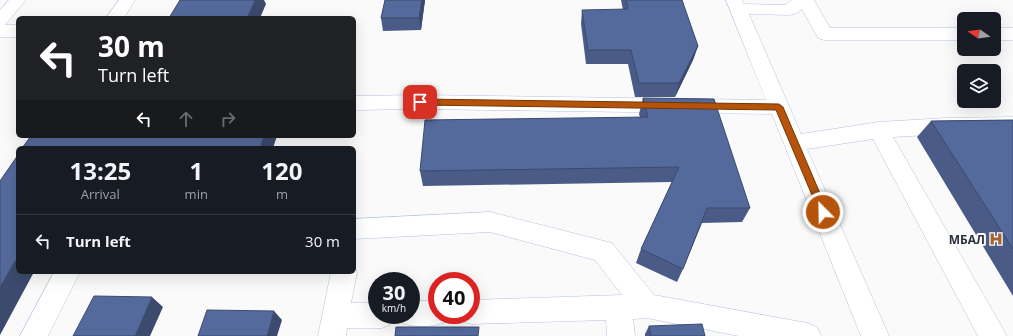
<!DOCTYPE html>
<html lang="en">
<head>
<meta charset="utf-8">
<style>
	:root { --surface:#171b24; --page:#20242c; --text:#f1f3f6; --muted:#9ea1a6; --line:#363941 }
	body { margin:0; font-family:"Open Sans",sans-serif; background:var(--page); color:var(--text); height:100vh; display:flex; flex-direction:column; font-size:15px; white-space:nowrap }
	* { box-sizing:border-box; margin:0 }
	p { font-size:13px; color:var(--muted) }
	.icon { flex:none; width:22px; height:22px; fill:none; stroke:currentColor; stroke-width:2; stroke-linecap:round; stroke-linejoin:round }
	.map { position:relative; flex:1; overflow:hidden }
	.drawer { position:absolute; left:16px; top:146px; width:340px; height:128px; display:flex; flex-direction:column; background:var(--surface); border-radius:6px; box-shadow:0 4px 16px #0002 }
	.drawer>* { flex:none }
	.top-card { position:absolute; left:16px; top:16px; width:340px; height:122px; border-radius:6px; box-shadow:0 4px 16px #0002; background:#202124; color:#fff; overflow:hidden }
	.needle { width:26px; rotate:283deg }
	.controls { position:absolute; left:957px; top:12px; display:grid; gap:8px }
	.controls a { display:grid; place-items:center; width:44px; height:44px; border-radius:6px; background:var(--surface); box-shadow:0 4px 16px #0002; font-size:20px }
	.speed { position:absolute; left:368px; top:272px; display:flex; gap:8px; font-size:20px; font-weight:700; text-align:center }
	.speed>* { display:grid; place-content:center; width:52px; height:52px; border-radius:50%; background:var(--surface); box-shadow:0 4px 16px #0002; line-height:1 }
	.speed small { font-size:10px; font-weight:400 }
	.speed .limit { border:6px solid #d22; background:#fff; color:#111 }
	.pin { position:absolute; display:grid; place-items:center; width:34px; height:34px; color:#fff; margin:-17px; border-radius:8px; box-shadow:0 2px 6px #0006 }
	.me { position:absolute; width:44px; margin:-22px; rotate:337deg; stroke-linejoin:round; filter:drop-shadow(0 0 3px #0008) }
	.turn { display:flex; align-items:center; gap:14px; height:84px; padding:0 16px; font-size:18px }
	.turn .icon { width:52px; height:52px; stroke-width:2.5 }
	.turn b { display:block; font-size:28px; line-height:34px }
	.lanes { display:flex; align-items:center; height:38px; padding:0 16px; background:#0003; justify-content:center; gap:20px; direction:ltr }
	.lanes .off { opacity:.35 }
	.eta { display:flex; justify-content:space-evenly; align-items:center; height:68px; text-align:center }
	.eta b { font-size:24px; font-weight:700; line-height:28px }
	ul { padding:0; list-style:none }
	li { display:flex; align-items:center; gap:12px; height:52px; padding:0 16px; border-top:1px solid var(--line) }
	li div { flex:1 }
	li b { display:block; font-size:15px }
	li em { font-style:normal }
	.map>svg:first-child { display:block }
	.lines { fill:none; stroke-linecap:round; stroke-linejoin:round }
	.minor-casing { stroke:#b3c1df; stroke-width:1 }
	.minor { fill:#fff; fill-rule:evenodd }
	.wall { fill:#495b86 }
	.shaded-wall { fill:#3c4a6d }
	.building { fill:#556a9c; stroke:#3c4a6d }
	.route { fill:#b45309; stroke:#753606 }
	.labels { text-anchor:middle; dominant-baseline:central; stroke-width:4; stroke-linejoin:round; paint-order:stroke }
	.poi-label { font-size:12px; font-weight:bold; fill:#2c313d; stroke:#fafafa; text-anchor:end }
</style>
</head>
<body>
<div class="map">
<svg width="1013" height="336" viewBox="0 0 1013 336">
	<rect width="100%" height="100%" fill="#fafafa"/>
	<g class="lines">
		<g class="minor-casing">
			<g id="minor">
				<path d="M9,0h17l-21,25h13v12h-18v-27z"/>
				<path d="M119,0h16l-11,18h-18z"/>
				<path d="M726,0h16l2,4 41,1 7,-5h22l16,28h134v12h-140l-6,-2 -16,-29 -7,5 -6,1 -40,-1 52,120 78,-12 67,-4 67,-1v16l-67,1 -53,3 114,199h-29l-105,-197 -66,10 82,187h-28l-89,-222 -352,-5 -66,1v-14l66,-1 346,5z"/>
				<rect x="994" y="28" width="19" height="12"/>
				<path d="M490,212l122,31 42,52 153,28 10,4 4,9h-82l-92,-18 -14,1 2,17h-28l-1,-16 -135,4 -9,-3 -3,-6h12v-15l151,-5 -27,-35 -105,-28 -136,7v-20z"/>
				<path d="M354,266l3,6 -6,31h26v12h18l-4,9 -9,4h-35l-1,8h-28l13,-64h23z"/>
				<path d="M54,272h26l-32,64h-28z"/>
				<path d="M411,301h26v14h12l-3,7c-14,5 -30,6 -44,1l-4,-8h13z"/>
			</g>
		</g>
		<use href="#minor" class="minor"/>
	</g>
	<g class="wall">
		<path d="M385,0h40l-4,30 -38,1 -2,-13z"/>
		<path d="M621,0h61l16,46 -5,14 -18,37h-40l-7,-33h-42l-5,-40 1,-14h41z"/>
		<path d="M643,98l107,110 -8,14 -40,1 -19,46 -6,13 -41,-19 5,-14 31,-67 -249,4 -3,-15 220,-54 -1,-3z"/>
		<path d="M1013,120v176l-96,-159 14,-16z"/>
		<path d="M649,326l56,10h-60v-2z"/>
	</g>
	<g class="shaded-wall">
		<path d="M255,0h9l2,4 -6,14h-13z"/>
		<path d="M422,0h3l-4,30 -2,-12z"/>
		<path d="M698,46l-5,14 -18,37 4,-14z"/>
		<path d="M264,136h13l-4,12h-13z"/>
		<path d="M18,256v16h16l-34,63v-48z"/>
		<path d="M152,297l11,10 -13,29h-15z"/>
		<path d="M274,311l8,9 -5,16h-10z"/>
	</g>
	<g class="building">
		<path d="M180,0h75l-8,18h-78z"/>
		<path d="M385,0h37l-3,18h-38z"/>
		<path d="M626,0h56l16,46 -19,37h-40l-8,-33h-43l-6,-40 46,-1z"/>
		<path d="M643,98l71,1 36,109h-43l-24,61 -42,-20 38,-82 -259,4 5,-51 223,-3z"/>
		<path d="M1013,120v129l-82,-128z"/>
		<path d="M31,136h233l-4,12h-238z"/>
		<path d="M18,155v101l-18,31v-106z"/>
		<path d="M94,296l58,1 -17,39h-62z"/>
		<path d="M207,310l67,1 -7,25h-69z"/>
		<path d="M702,324l3,12h-54l-2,-10z"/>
		<path d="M396,327h83l-1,9h-83z"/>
	</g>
	<path class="route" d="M420,99l359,5 4,3 45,105 -1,2h-7l-44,-104 -356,-5 -4,-3z"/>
	<defs>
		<g id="hospital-bare" transform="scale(1.08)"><path d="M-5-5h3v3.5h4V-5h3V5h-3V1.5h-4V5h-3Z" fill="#a4632f" stroke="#fafafa" stroke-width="2.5" paint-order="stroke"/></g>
	</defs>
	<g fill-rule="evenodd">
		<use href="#hospital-bare" x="996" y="239"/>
	</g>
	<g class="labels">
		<g class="poi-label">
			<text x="985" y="239">МБАЛ</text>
		</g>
	</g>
</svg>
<div class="controls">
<a><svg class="needle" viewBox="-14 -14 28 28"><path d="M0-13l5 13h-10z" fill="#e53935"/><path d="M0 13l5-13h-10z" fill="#9ea1a6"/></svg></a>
<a><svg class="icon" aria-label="layers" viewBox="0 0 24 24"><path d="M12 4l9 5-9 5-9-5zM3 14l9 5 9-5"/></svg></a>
</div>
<div class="speed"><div>30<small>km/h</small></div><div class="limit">40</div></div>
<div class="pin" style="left:420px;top:102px;background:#d93025"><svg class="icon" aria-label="arrive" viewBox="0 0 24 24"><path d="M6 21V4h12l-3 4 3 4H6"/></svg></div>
<svg class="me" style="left:823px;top:212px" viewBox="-20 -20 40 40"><circle r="17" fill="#b45309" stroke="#fff" stroke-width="3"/><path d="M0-11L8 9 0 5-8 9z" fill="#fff"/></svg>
<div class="top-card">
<div class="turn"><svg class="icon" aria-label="left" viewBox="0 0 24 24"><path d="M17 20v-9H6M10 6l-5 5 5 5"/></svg><div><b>30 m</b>Turn left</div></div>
<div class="lanes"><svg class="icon" aria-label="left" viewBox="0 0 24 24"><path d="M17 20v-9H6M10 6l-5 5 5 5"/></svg><svg class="icon off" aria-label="ahead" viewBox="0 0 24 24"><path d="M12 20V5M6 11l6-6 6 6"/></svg><svg class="icon off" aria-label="right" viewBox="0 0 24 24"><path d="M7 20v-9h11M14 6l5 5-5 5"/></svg></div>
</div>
<section class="drawer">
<div class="eta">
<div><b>13:25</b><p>Arrival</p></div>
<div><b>1</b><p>min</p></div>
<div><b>120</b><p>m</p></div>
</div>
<ul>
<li><svg class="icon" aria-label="left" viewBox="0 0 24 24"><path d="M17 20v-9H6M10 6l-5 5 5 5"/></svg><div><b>Turn left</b></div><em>30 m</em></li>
</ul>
</section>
</div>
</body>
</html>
